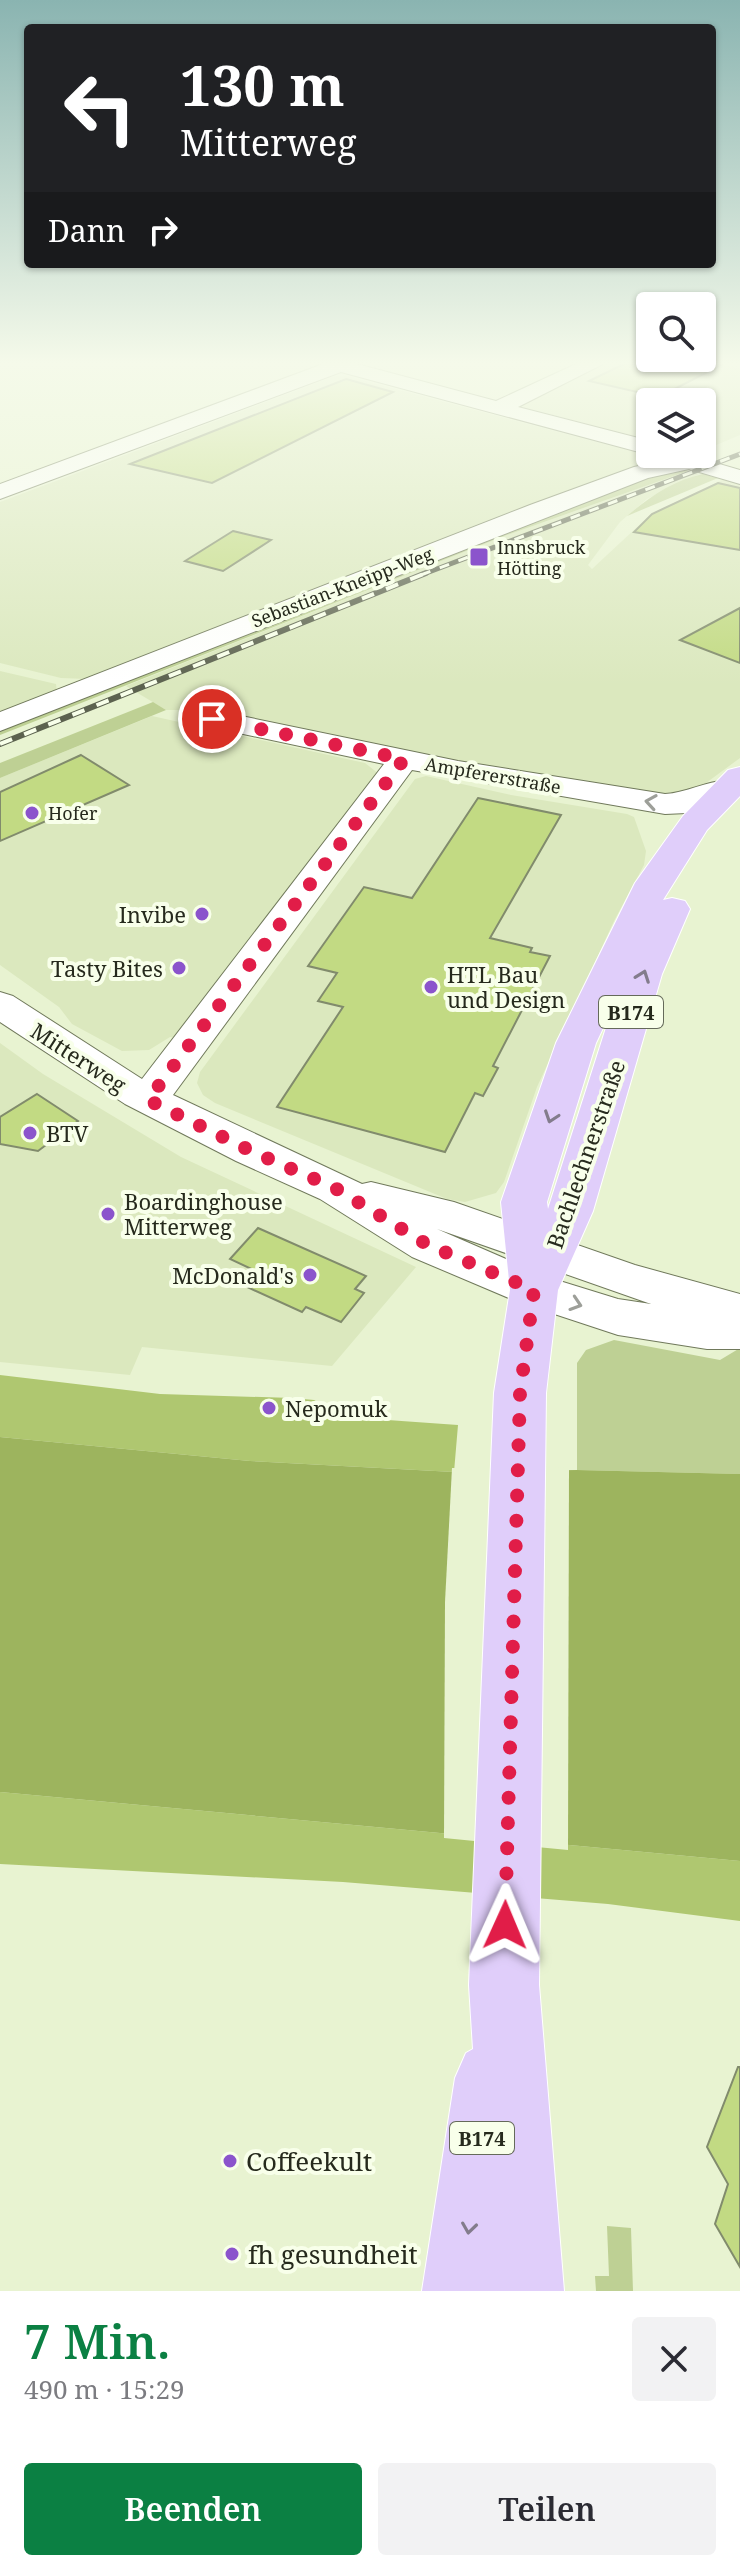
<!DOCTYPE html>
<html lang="de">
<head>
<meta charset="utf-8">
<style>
	:root { --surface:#fff; --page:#f2f2f3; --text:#2b2b33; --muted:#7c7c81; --accent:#0b8043 }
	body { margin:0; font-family:"Noto Serif",serif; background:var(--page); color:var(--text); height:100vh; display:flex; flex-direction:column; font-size:30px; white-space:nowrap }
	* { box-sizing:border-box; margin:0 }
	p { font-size:26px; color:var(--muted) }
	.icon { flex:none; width:44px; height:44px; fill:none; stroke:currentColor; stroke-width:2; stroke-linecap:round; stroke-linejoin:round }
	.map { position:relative; height:2291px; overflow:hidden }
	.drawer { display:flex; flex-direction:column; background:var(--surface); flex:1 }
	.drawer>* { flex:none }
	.top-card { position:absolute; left:24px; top:24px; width:692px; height:244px; border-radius:8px; box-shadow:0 2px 6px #0004; background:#202124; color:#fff; overflow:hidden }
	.buttons { position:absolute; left:636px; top:292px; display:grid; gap:16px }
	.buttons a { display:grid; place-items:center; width:80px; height:80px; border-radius:8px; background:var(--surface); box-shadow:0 2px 6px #0004; font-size:40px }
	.pin { position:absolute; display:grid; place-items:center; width:68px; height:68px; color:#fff; margin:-34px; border:4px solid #fff; border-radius:50%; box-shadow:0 2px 8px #0007 }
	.me { position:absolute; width:88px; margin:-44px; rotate:1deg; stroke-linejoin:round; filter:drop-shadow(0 0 6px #0008) }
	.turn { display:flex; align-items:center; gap:28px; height:168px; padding:0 24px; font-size:36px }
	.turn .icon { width:104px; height:104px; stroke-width:2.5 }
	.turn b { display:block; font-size:56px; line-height:68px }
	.then { display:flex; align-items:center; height:76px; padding:0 24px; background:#0003; gap:16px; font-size:30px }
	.round { display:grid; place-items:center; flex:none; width:84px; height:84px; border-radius:8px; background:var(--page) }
	.head { display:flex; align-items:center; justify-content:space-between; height:136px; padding:0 24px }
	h1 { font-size:48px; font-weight:600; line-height:60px; color:var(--accent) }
	.button { display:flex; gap:16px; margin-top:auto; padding:16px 24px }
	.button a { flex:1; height:92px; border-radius:8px; background:var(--accent); color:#fff; font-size:32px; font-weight:600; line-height:92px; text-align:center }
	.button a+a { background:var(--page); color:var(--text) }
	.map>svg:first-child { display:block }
	.built { fill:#dbe8be }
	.green { fill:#bed094 }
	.forest { fill:#afc770 }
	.water { fill:#9db45e }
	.pier { fill:#e8f3d1 }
	.building { fill:#c2da83; stroke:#818b6c; stroke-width:2 }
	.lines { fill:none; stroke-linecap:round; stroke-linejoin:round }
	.minor-casing { stroke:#70795b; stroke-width:2 }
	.major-casing { stroke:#fff; stroke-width:2 }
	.minor { fill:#fff; fill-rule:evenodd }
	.major { fill:#e0cefa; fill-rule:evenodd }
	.rail-far1-casing { stroke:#5c624f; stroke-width:5 }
	.rail-casing { stroke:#5c624f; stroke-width:6 }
	.rail-far1 { stroke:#f8ffea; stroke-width:3; stroke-dasharray:10; stroke-linecap:butt }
	.rail { stroke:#f8ffea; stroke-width:4; stroke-dasharray:13; stroke-linecap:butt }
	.oneway { stroke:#9d9f99 }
	.oneway2 { stroke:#837c8c }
	.route { stroke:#e11d48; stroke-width:14; stroke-dasharray:0 25.2 }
	.poi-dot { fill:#8b54cc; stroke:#f8ffea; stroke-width:3 }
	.labels { text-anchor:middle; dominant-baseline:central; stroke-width:8; stroke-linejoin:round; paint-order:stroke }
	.far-poi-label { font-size:18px; fill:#262a1d; stroke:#f8ffea; text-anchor:start }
	.far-street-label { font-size:18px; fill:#262a1d; stroke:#f8ffea }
	.shield { fill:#f8ffea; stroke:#656a5a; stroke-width:2 }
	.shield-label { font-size:20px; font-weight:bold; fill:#262a1d }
	.poi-label { font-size:22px; fill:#262a1d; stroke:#f8ffea; text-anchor:start }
	.street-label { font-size:22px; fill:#262a1d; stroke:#f8ffea }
	.near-poi-label { font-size:26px; fill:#262a1d; stroke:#f8ffea; text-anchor:start }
</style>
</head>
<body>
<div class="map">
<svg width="740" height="2291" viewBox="0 0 740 2291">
	<rect width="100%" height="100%" fill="#e8f3d1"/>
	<g class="built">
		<path d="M602,364h119l19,5v66l-38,16v-49h-52v38l-137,-35z"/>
		<path d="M335,376h11l319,84 -578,219 -26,-1 -61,-15v-161z"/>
		<path d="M688,471l11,3 -52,25 -27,23 -32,43 4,4 59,-55 73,-35 16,4v275l-49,36 -14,3 -262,-39 -226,-48h-23l-40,-24 381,-151z"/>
		<path d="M0,671l56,13 1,8 -57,22z"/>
		<path d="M152,716l213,47 14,11 -204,264 -5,-1 -21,13 -27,1 -50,-27 -13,-17 -59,-42v-187z"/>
		<path d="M426,776l85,19 116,19 7,3 12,34 -2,14 -30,56 -77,166 -33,95 -8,11 -31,9 -18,-3 -232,-96 -12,-8 -6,-12 3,-11 215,-293z"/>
		<path d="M0,1043l43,31 138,83 235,110 -84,99 -190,-19 -12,28 -130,-13z"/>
	</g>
	<g class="green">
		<path d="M683,468l5,3 -181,64 -507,200v-7l656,-257z"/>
		<path d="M703,474l15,4 -91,38c22,-19 47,-36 76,-42z"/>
		<path d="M153,702l13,8 -166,68v-15z"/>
		<path d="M614,1340l106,20 20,-12v126l-163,-4v-107l9,-13z"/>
		<path d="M607,2226l24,2 2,63h-37l-1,-15h14z"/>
	</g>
	<g class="forest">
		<path d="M0,1375l160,19 132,4 22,2 31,17 113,8 -4,47 -204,-11 -250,-24z"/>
		<path d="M0,1792l740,69v60l-132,-17 -265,-22 -343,-18z"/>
	</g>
	<path class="water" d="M0,1437l250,24 204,11 123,-2 163,4v387l-740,-69z"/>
	<path class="pier" d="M569,1467l-1,383 -124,-12 1,-236 7,-134z"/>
	<g class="building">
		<path d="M624,364h99l-64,33 -70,-16z"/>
		<path d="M346,379l47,13 -181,91 -82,-19z"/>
		<path d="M718,483l22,5v62l-106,-18 18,-18z"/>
		<path d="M233,531l38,9 -48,31 -38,-10z"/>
		<path d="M740,608v55l-60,-23z"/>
		<path d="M81,755l48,30 -129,56v-49z"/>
		<path d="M478,798l83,17 -71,123 42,10 -2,4 20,4 -57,110 5,2 -15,28 -8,-3 -30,59 -168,-45 66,-100 -25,-6 19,-28 -29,-7 56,-79 48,11z"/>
		<path d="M37,1094l41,27 -40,30 -38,-7v-27z"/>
		<path d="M258,1228l108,48 -11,13 9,4 -23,29 -35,-15 -4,5 -55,-25 13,-14 -30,-14z"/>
		<path d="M738,2067h2v200l-25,-43 13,-40 -21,-37z"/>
	</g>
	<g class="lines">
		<g class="minor-casing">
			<g id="minor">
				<path d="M357,364l139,37 80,-37h27l-85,43 132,34v13h35l55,16v14l-51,-15 -41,9 -648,253v-19l530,-207 104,-38 28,-6 -12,-6 -309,-83 -341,127v-15l323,-120z"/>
				<path d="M212,710l246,51 207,33c24,-1 49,-18 72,-12l3,4 -3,10 -50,17 -22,1 -253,-44 -239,325 189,89 9,-2 83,20 181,63 105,29v55h-33l-89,-14 -100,-33 -106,-45 -92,-58 -84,-38 -111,-57 -125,-82v-30l13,4 129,83 242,-315 -183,-39 -4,-6 4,-6zM437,1229l214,75 -33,-5 -68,-21z"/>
			</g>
		</g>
		<g class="major-casing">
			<path id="major" d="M740,767v29l-33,34 -44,70 9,-2 13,3 5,8 -28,65 -69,237 -35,79 -12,103 -7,592 25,306h-142l33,-213 11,-25 7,-4 -4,-64 25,-592 16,-103 -9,-88 55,-159 79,-160 48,-67 45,-46zM612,1009l-64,200 -1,-7 49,-159z"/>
		</g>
		<use href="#minor" class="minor"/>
		<use href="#major" class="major"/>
		<g class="rail-far1-casing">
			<path id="rail-far1" d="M421,575l319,-121"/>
		</g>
		<g class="rail-casing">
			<path id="rail" d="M0,744l426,-171"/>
		</g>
		<use href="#rail-far1" class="rail-far1"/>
		<use href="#rail" class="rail"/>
	</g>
	<defs><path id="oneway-chevron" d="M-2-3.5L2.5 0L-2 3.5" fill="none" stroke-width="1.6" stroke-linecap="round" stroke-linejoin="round" transform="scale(2)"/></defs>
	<g class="oneway">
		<use href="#oneway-chevron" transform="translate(651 802) rotate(-171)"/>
		<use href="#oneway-chevron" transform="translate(576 1304) rotate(18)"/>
	</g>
	<g class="oneway2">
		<use href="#oneway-chevron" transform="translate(643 976) rotate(-70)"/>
		<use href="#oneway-chevron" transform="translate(551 1117) rotate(109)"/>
		<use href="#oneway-chevron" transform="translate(469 2228) rotate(98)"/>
	</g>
	<linearGradient id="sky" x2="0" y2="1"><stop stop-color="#8ab4b1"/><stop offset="0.53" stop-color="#f5faea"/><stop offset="1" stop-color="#f5faea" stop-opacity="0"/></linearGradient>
	<rect width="740" height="685" fill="url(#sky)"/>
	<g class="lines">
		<path class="route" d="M212,719l192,40 -256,341 103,51 84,37 93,57 106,45 -14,103 -15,532"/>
	</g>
	<g class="poi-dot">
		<rect x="469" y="547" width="20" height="20" rx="4"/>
		<circle cx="32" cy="813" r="8"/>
		<circle cx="202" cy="914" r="8"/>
		<circle cx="179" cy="968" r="8"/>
		<circle cx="431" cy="987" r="8"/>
		<circle cx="30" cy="1133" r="8"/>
		<circle cx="108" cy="1214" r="8"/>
		<circle cx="310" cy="1275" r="8"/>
		<circle cx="269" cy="1408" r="8"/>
		<circle cx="230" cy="2161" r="8"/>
		<circle cx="232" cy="2254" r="8"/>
	</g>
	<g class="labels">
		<g class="far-poi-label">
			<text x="497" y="547">Innsbruck<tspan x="497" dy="21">Hötting</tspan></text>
			<text x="48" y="813">Hofer</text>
		</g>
		<g class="far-street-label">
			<text transform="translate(342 587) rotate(-21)">Sebastian-Kneipp-Weg</text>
			<text transform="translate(493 775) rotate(10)">Ampfererstraße</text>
		</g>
		<g class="shield">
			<rect x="599" y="996" width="64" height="32" rx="6"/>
			<rect x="450" y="2122" width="64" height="32" rx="6"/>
		</g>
		<g class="shield-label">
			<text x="631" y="1012">B174</text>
			<text x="482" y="2138">B174</text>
		</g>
		<g class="poi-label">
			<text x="186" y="914" text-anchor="end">Invibe</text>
			<text x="163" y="968" text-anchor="end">Tasty Bites</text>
			<text x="447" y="974">HTL Bau<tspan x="447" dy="25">und Design</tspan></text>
			<text x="46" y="1133">BTV</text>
			<text x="124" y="1201">Boardinghouse<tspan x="124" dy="25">Mitterweg</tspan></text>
			<text x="294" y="1275" text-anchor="end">McDonald's</text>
			<text x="285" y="1408">Nepomuk</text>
		</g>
		<g class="street-label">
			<text transform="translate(79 1057) rotate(33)">Mitterweg</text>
			<text transform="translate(585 1154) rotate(-71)">Bachlechnerstraße</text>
		</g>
		<g class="near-poi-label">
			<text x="246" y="2161">Coffeekult</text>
			<text x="248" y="2254">fh gesundheit</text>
		</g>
	</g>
</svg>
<div class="buttons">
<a><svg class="icon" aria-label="search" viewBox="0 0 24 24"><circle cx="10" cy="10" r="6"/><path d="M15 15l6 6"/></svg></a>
<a><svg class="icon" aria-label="layers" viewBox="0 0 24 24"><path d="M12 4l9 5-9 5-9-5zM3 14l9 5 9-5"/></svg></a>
</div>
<div class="pin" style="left:212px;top:719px;background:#d93025"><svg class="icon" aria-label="arrive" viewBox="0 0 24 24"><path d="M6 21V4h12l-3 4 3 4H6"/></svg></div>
<svg class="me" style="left:505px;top:1925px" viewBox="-20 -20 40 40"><path d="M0-17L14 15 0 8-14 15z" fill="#e11d48" stroke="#fff" stroke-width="4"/></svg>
<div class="top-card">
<div class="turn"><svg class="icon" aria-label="left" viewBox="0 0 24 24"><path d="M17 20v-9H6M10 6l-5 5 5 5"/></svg><div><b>130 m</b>Mitterweg</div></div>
<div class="then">Dann<svg class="icon" aria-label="right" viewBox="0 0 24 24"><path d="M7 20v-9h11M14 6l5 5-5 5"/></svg></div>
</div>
</div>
<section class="drawer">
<div class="head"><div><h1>7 Min.</h1><p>490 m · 15:29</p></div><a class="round"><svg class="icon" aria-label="close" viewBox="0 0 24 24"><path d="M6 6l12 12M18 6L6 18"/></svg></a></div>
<div class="button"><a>Beenden</a><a>Teilen</a></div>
</section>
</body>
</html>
